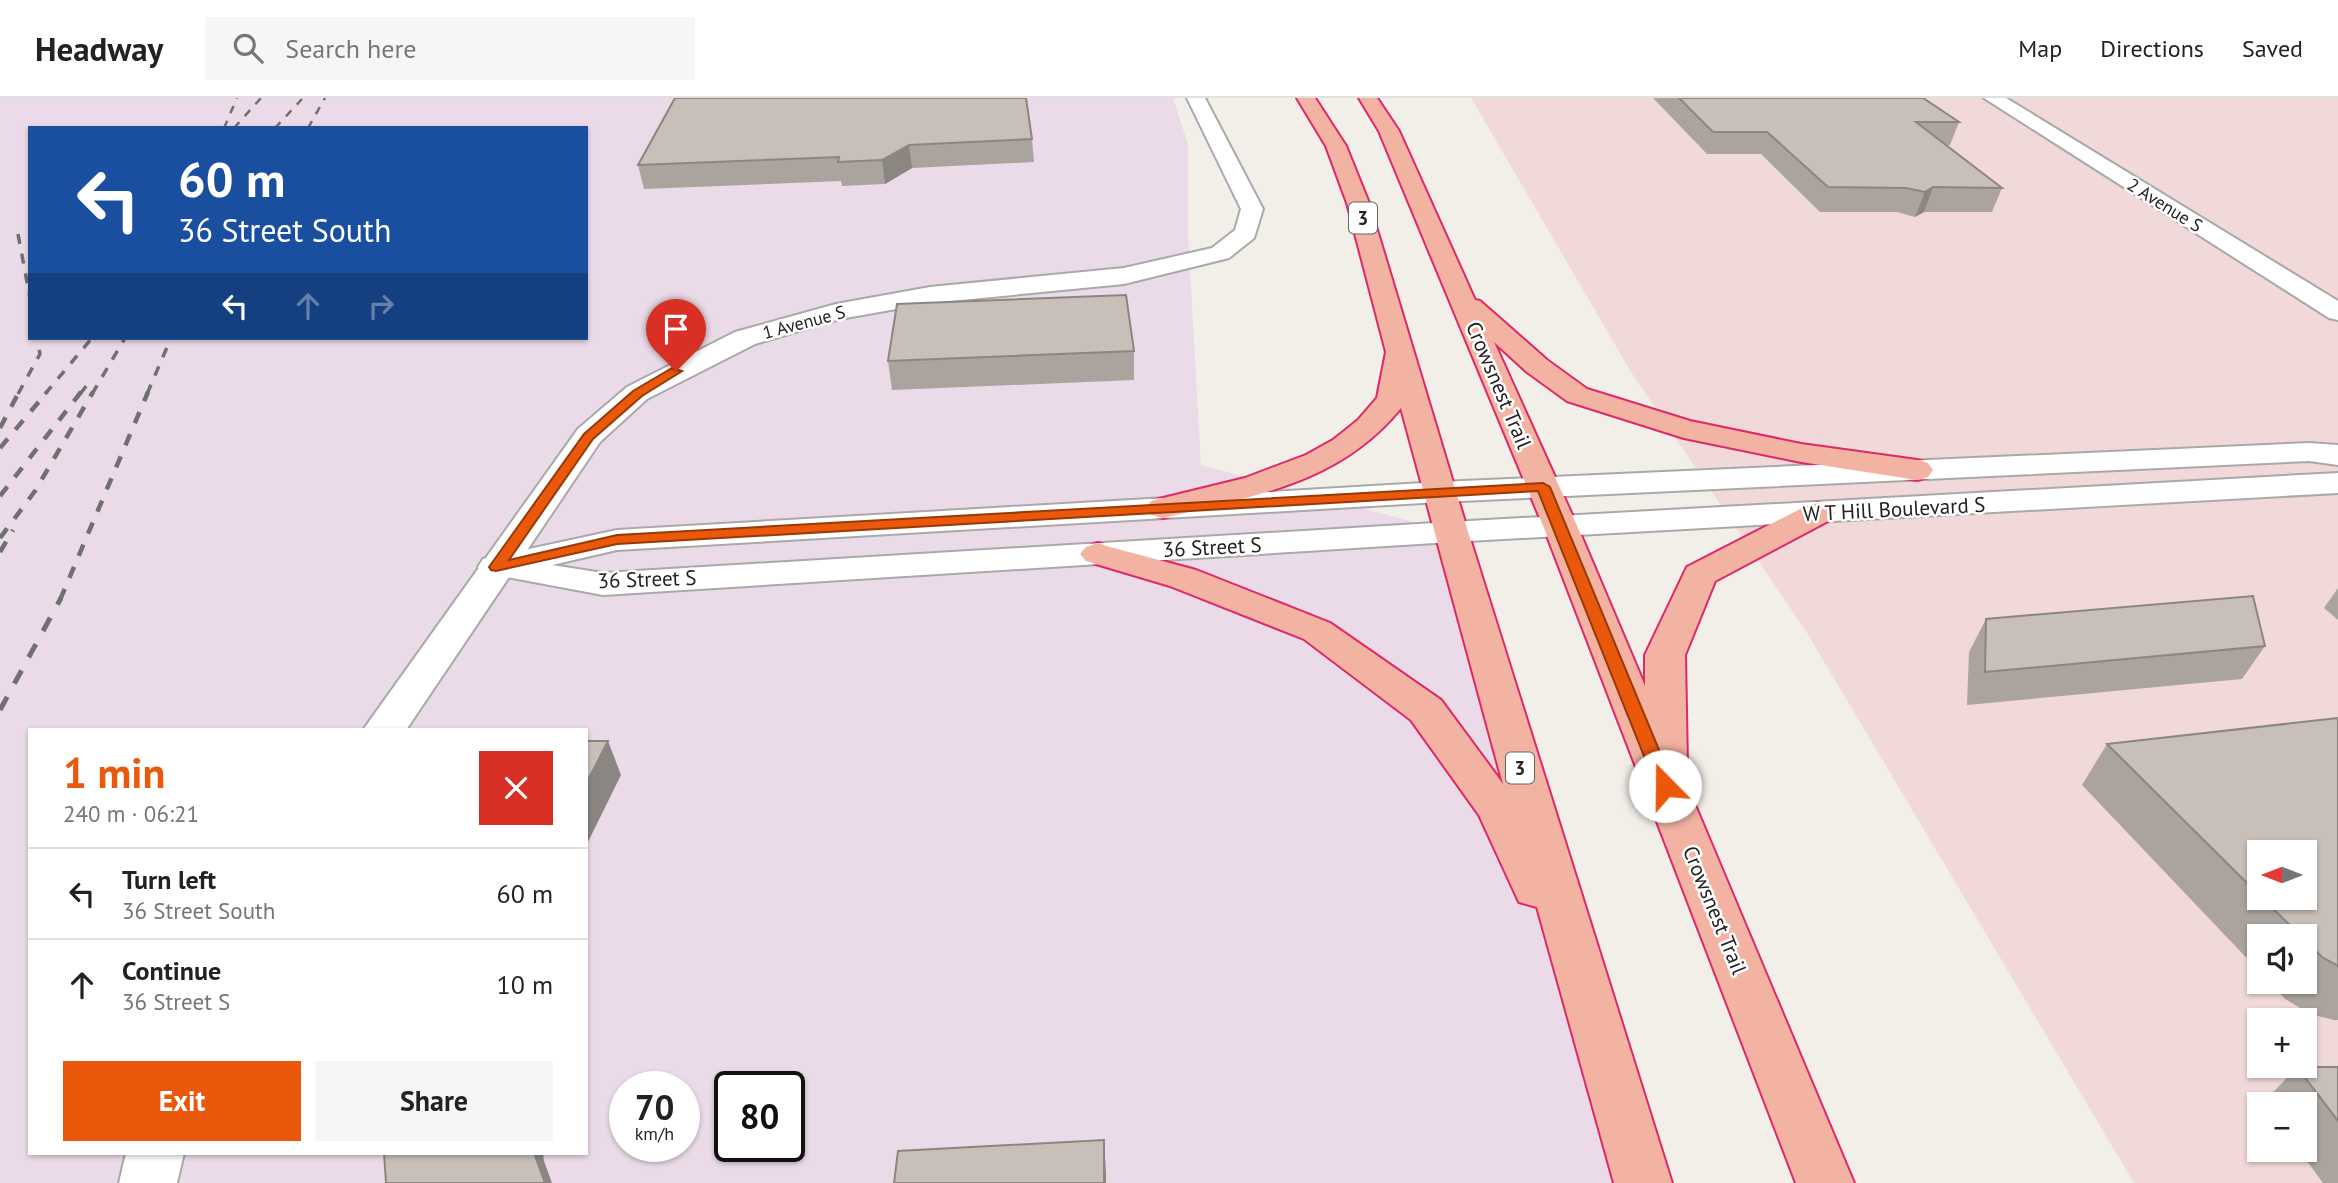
<!DOCTYPE html>
<html lang="en">
<head>
<meta charset="utf-8">
<style>
	:root { --surface:#fff; --page:#f6f6f6; --text:#222; --muted:#767676; --line:#e0e0e0; --accent:#ea580c }
	body { margin:0; font-family:"PT Sans",sans-serif; background:var(--page); color:var(--text); height:100vh; display:flex; flex-direction:column; font-size:26px; white-space:nowrap }
	* { box-sizing:border-box; margin:0 }
	p { font-size:23px; color:var(--muted) }
	.icon { flex:none; width:38px; height:38px; fill:none; stroke:currentColor; stroke-width:2; stroke-linecap:round; stroke-linejoin:round }
	.map { position:relative; flex:1; overflow:hidden }
	.panel { position:absolute; left:28px; top:630px; width:560px; height:427px; display:flex; flex-direction:column; background:var(--surface); border-radius:0px; box-shadow:0 2px 5px #0004 }
	.panel>* { flex:none }
	.banner { position:absolute; left:28px; top:28px; width:560px; height:214px; border-radius:0px; box-shadow:0 2px 5px #0004; background:#1a4fa0; color:#fff; overflow:hidden }
	.needle { width:46px; rotate:270deg }
	.controls { position:absolute; left:2247px; top:742px; display:grid; gap:14px }
	.controls a { display:grid; place-items:center; width:70px; height:70px; border-radius:0px; background:var(--surface); box-shadow:0 2px 5px #0004; font-size:35px }
	.speed { position:absolute; left:609px; top:973px; display:flex; gap:14px; font-size:35px; font-weight:700; text-align:center }
	.speed>* { display:grid; place-content:center; width:91px; height:91px; border-radius:50%; background:var(--surface); box-shadow:0 2px 5px #0004; line-height:1 }
	.speed small { font-size:18px; font-weight:400 }
	.speed .limit { border:4px solid #111; border-radius:10px; background:#fff; color:#111 }
	.pin { position:absolute; display:grid; place-items:center; width:60px; height:60px; color:#fff; margin:-72px -30px; border-radius:50% 50% 50% 0; rotate:-45deg; box-shadow:0 0 7px #0007 }
	.pin .icon { rotate:45deg }
	.me { position:absolute; width:77px; margin:-38px; rotate:338deg; stroke-linejoin:round; filter:drop-shadow(0 0 5px #0008) }
	.turn { display:flex; align-items:center; gap:24px; height:147px; padding:0 35px; font-size:32px }
	.turn .icon { width:91px; height:91px; stroke-width:2.5 }
	.turn b { display:block; font-size:49px; line-height:60px }
	.lanes { display:flex; align-items:center; height:66px; padding:0 35px; background:#0003; justify-content:center; gap:35px; direction:ltr }
	.lanes .off { opacity:.35 }
	.round { display:grid; place-items:center; flex:none; width:74px; height:74px; border-radius:0px; background:var(--page) }
	.overview { display:flex; align-items:center; justify-content:space-between; height:119px; padding:0 35px }
	h1 { font-size:42px; font-weight:600; line-height:52px; color:var(--accent) }
	.button { display:flex; gap:14px; margin-top:auto; padding:14px 35px }
	.button a { flex:1; height:80px; border-radius:0px; background:var(--accent); color:#fff; font-size:28px; font-weight:600; line-height:80px; text-align:center }
	.button a+a { background:var(--page); color:var(--text) }
	ul { padding:0; list-style:none }
	li { display:flex; align-items:center; gap:21px; height:91px; padding:0 35px; border-top:2px solid var(--line) }
	li div { flex:1 }
	li b { display:block; font-size:26px }
	li em { font-style:normal }
	header { display:flex; align-items:center; gap:42px; box-sizing:border-box; height:98px; padding:0 35px; background:var(--surface); border-bottom:2px solid var(--line) }
	header strong { font-size:33px }
	nav { display:flex; gap:38px; margin-inline-start:auto; font-size:24px }
	.search { width:490px; height:63px; background:var(--page); display:flex; align-items:center; gap:18px; box-sizing:border-box; padding:0 24px; border-radius:0px; color:var(--muted); font-size:26px }
	.map>svg:first-child { display:block }
	.commercial { fill:#f2d9d9; fill-rule:evenodd }
	.industrial { fill:#ebdbe8; fill-rule:evenodd }
	.lines { fill:none; stroke-linecap:round; stroke-linejoin:round }
	.minor-casing { stroke:#a9a9a9; stroke-width:4 }
	.tertiary-casing { stroke:#a9a9a9; stroke-width:4 }
	.trunk-casing { stroke:#de2869; stroke-width:4 }
	.minor { fill:#fff; fill-rule:evenodd }
	.tertiary { fill:#fff; fill-rule:evenodd }
	.trunk { fill:#f3b3a3; fill-rule:evenodd }
	.rail-far3 { stroke:#707070; stroke-width:2.5; stroke-dasharray:8 8; stroke-linecap:butt }
	.rail-far2 { stroke:#707070; stroke-width:3.5; stroke-dasharray:10 10; stroke-linecap:butt }
	.rail-far1 { stroke:#707070; stroke-width:4.5; stroke-dasharray:12 12; stroke-linecap:butt }
	.rail { stroke:#707070; stroke-width:5; stroke-dasharray:15 15; stroke-linecap:butt }
	.wall { fill:#aba49e; fill-rule:evenodd }
	.shaded-wall { fill:#8b8681 }
	.building { fill:#c7bfb8; stroke:#8b8681; stroke-width:2 }
	.route { fill:#ea580c; stroke:#983908; stroke-width:2 }
	.labels { text-anchor:middle; dominant-baseline:central; stroke-width:5; stroke-linejoin:round; paint-order:stroke }
	.far-street-label { font-size:18px; fill:#222; stroke:#fff }
	.shield { fill:#fff; stroke:#646464; stroke-width:2 }
	.shield-label { font-size:19px; font-weight:bold; fill:#222 }
	.street-label { font-size:21px; fill:#222; stroke:#fff }
</style>
</head>
<body>
<header>
<strong>Headway</strong>
<div class="search"><svg class="icon" aria-label="search" viewBox="0 0 24 24"><circle cx="10" cy="10" r="6"/><path d="M15 15l6 6"/></svg>Search here</div>
<nav><a>Map</a><a>Directions</a><a>Saved</a></nav>
</header>
<div class="map">
<svg width="2338" height="1085" viewBox="0 0 2338 1085">
	<rect width="100%" height="100%" fill="#f2efe9"/>
	<path class="commercial" d="M1471,0h867v1085h-204l-327,-550 -176,-261zM2259,754h46v46h-46zM2259,838h46v46h-46zM2259,922h46v46h-46zM2259,1006h46v46h-46z"/>
	<path class="industrial" d="M0,0h1173l15,46v89l13,232 250,67 191,651h-1642zM30,30h556v210h-556zM30,632h556v423h-556zM625,989h59v59h-59zM730,989h59v59h-59z"/>
	<g class="lines">
		<g class="minor-casing">
			<g id="minor">
				<path d="M1187,0h18l58,111 -9,29 -25,20 -105,26 -194,19 -90,16 -85,25 -108,55 -47,43 -194,288h-43l215,-301 49,-42 108,-55 101,-28 94,-17 194,-19 88,-20 23,-18 6,-21z"/>
				<path d="M1984,0h22l332,203v19l-9,-2z"/>
				<path d="M126,1055h58l-7,30h-58z"/>
			</g>
		</g>
		<g class="tertiary-casing">
			<path id="tertiary" d="M2309,345l29,2v20l-29,-4 -869,41 -823,48 -65,15 51,8 848,-51 887,-49v20l-887,49 -848,53 -101,-19 -19,-1 -5,-8 5,-8 134,-29 823,-48z"/>
		</g>
		<g class="trunk-casing">
			<g id="trunk">
				<path d="M1297,0h18l31,48 23,57 99,329 204,651h-58l-77,-276 -18,-5 -40,-87 -68,-95 -107,-81 -134,-53 -84,-25 -6,-7 6,-7 12,-4 12,4 86,23 134,53 111,77 62,84 -102,-376c-63,77 -147,87 -238,110l-12,-3 -5,-7 5,-7 94,-23 61,-23 27,-15 25,-20 19,-22 9,-46 -39,-149 -21,-57z"/>
				<path d="M1359,0h18l22,33 76,169 5,1 67,59 40,29 103,32 111,23 116,16 11,3 5,7 -5,7 -11,3 -116,-18 -117,-24 -117,-37 -40,-29 -33,-30 84,186 67,158v-31l42,-88 119,-61 12,-3 12,3 5,7 -5,7 -115,61 -30,74 2,111 -5,8 172,409h-58l-252,-655 -165,-397z"/>
			</g>
		</g>
		<use href="#minor" class="minor"/>
		<use href="#tertiary" class="tertiary"/>
		<use href="#trunk" class="trunk"/>
		<g class="rail-far3">
			<path d="M224,30l13,-30"/>
			<path d="M234,30l27,-30"/>
			<path d="M275,30l27,-29"/>
			<path d="M308,30l17,-30"/>
		</g>
		<g class="rail-far2">
			<path d="M18,136l12,64"/>
			<path d="M18,296l22,-40 -3,-16"/>
			<path d="M45,296l47,-56"/>
			<path d="M80,296l11,-14"/>
			<path d="M92,296l33,-56"/>
			<path d="M147,296l24,-56"/>
		</g>
		<g class="rail-far1">
			<path d="M0,330l19,-36"/>
			<path d="M0,350l47,-56"/>
			<path d="M0,398l81,-104"/>
			<path d="M0,440l35,-47 58,-99"/>
			<path d="M0,454l13,-22"/>
			<path d="M60,502l88,-208"/>
		</g>
		<path class="rail" d="M0,612l61,-112"/>
	</g>
	<g class="wall">
		<path d="M675,0l357,41 2,23 -122,6 -27,16 -43,2 -1,-5 -197,8 -6,-24z"/>
		<path d="M1653,0h270l36,24 -9,23h-4l56,43 -10,24h-68l-9,5 -18,-5h-77l-59,-58h-54z"/>
		<path d="M1134,253v29l-242,10 -4,-29z"/>
		<path d="M2338,490v32l-14,-12z"/>
		<path d="M1986,521l279,27 -23,33 -275,26 2,-53z"/>
		<path d="M2338,620v302h-4l-24,-6 -25,-15 -16,-17h36v-46h-46v35l-177,-186 25,-41zM2259,754l46,46h-46z"/>
		<path d="M2297,969h41v116h-15l-24,-33h6v-46h-38l-2,-3z"/>
	</g>
	<g class="shaded-wall">
		<path d="M909,47l3,23 -27,16 -3,-24z"/>
		<path d="M1933,89l-9,25 -9,5 10,-25z"/>
		<path d="M608,643l13,34 -35,71v-62z"/>
		<path d="M1104,1042l2,33v10h-2z"/>
		<path d="M534,1055h9l1,8 8,22h-7z"/>
	</g>
	<g class="building">
		<path d="M675,0h351l6,41 -123,6 -27,15 -44,2 1,-5 -201,8z"/>
		<path d="M1679,0h244l36,24h-43l86,66 -69,-1 -8,5 -19,-4 -78,-1 -61,-55h-54z"/>
		<path d="M1126,197l8,56 -246,10 9,-57z"/>
		<path d="M2253,498l12,50 -280,26 1,-53z"/>
		<path d="M2338,620v248l-16,-9 -17,-17v-4h-4l-39,-38h43v-46h-46v43l-152,-151z"/>
		<path d="M586,643h22l-22,43z"/>
		<path d="M2297,969h41v54z"/>
		<path d="M1104,1042v43h-210l4,-32z"/>
		<path d="M384,1055h150l11,30h-159z"/>
	</g>
	<path class="route" d="M672,270l10,3 -40,25 -49,43 -84,121 108,-25 926,-52 7,4 124,299 -3,4h-13l-2,-4 -118,-295 -921,53 -121,27 -5,-1 -2,-3 95,-133 49,-43z"/>
	<g class="labels">
		<g class="far-street-label">
			<text transform="translate(2165 107) rotate(32)">2 Avenue S</text>
			<text transform="translate(804 224) rotate(-15)">1 Avenue S</text>
		</g>
		<g class="shield">
			<rect x="1349" y="104.5" width="28" height="31" rx="5"/>
			<rect x="1506" y="654.5" width="28" height="31" rx="5"/>
		</g>
		<g class="shield-label">
			<text x="1363" y="120">3</text>
			<text x="1520" y="670">3</text>
		</g>
		<g class="street-label">
			<text transform="translate(1499 287) rotate(67)">Crowsnest Trail</text>
			<text transform="translate(1894 411) rotate(-3)">W T Hill Boulevard S</text>
			<text transform="translate(1212 449) rotate(-3)">36 Street S</text>
			<text transform="translate(647 481) rotate(-2)">36 Street S</text>
			<text transform="translate(1715 812) rotate(68)">Crowsnest Trail</text>
		</g>
	</g>
</svg>
<div class="controls">
<a><svg class="needle" viewBox="-14 -14 28 28"><path d="M0-13l5 13h-10z" fill="#e53935"/><path d="M0 13l5-13h-10z" fill="#767676"/></svg></a>
<a><svg class="icon" aria-label="sound" viewBox="0 0 24 24"><path d="M4 9h4l5-4v14l-5-4H4zM17 9q2 3 0 6"/></svg></a>
<a>+</a>
<a>−</a>
</div>
<div class="speed"><div>70<small>km/h</small></div><div class="limit">80</div></div>
<div class="pin" style="left:676px;top:273px;background:#d93025"><svg class="icon" aria-label="arrive" viewBox="0 0 24 24"><path d="M6 21V4h12l-3 4 3 4H6"/></svg></div>
<svg class="me" style="left:1665px;top:688px" viewBox="-20 -20 40 40"><circle r="19" fill="#fff"/><path d="M0-13L10 11 0 6-10 11z" fill="#ea580c"/></svg>
<div class="banner">
<div class="turn"><svg class="icon" aria-label="left" viewBox="0 0 24 24"><path d="M17 20v-9H6M10 6l-5 5 5 5"/></svg><div><b>60 m</b>36 Street South</div></div>
<div class="lanes"><svg class="icon" aria-label="left" viewBox="0 0 24 24"><path d="M17 20v-9H6M10 6l-5 5 5 5"/></svg><svg class="icon off" aria-label="ahead" viewBox="0 0 24 24"><path d="M12 20V5M6 11l6-6 6 6"/></svg><svg class="icon off" aria-label="right" viewBox="0 0 24 24"><path d="M7 20v-9h11M14 6l5 5-5 5"/></svg></div>
</div>
<section class="panel">
<div class="overview"><div><h1>1 min</h1><p>240 m · 06:21</p></div><a class="round" style="background:#d93025;color:#fff"><svg class="icon" aria-label="close" viewBox="0 0 24 24"><path d="M6 6l12 12M18 6L6 18"/></svg></a></div>
<ul>
<li><svg class="icon" aria-label="left" viewBox="0 0 24 24"><path d="M17 20v-9H6M10 6l-5 5 5 5"/></svg><div><b>Turn left</b><p>36 Street South</p></div><em>60 m</em></li>
<li><svg class="icon" aria-label="ahead" viewBox="0 0 24 24"><path d="M12 20V5M6 11l6-6 6 6"/></svg><div><b>Continue</b><p>36 Street S</p></div><em>10 m</em></li>
</ul>
<div class="button"><a>Exit</a><a>Share</a></div>
</section>
</div>
</body>
</html>
